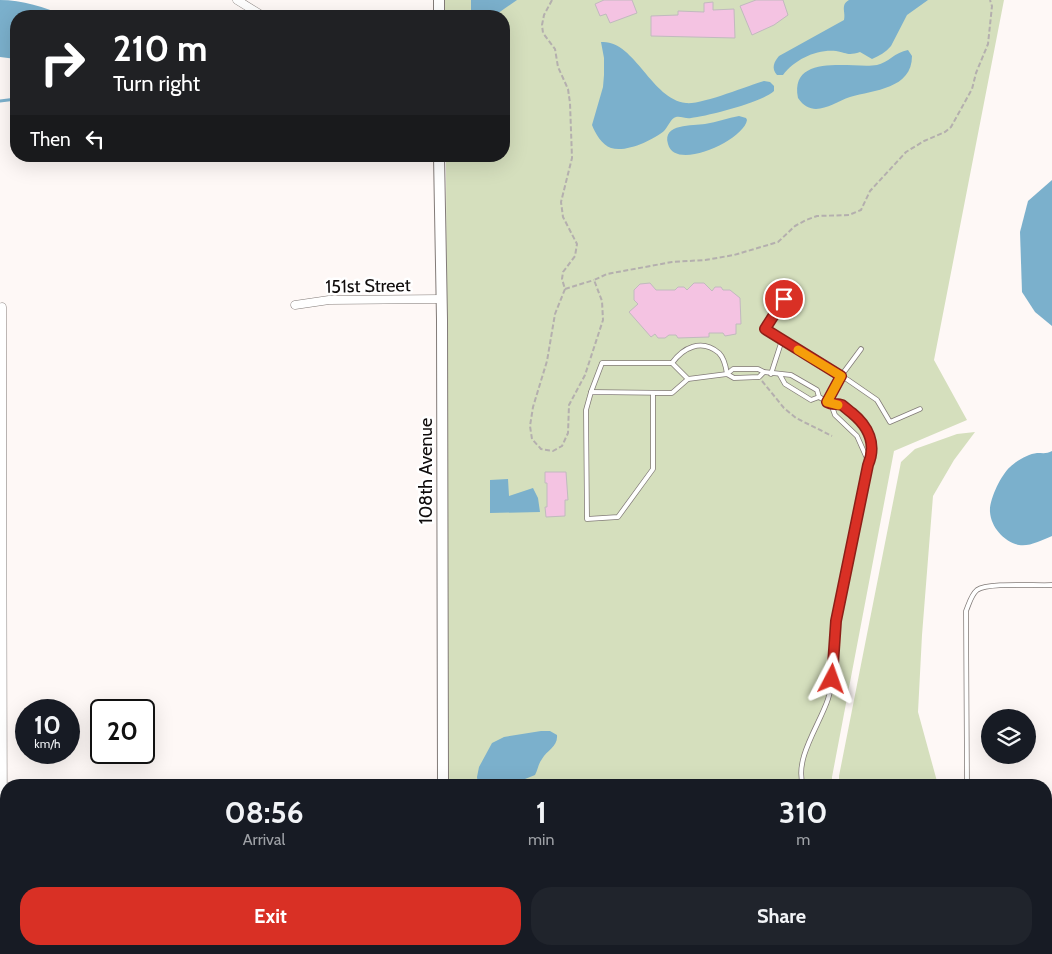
<!DOCTYPE html>
<html lang="en">
<head>
<meta charset="utf-8">
<style>
	:root { --surface:#171b24; --page:#20242c; --text:#f1f3f6; --muted:#9ea1a6; --accent:#d93025 }
	body { margin:0; font-family:Cabin,sans-serif; background:var(--page); color:var(--text); height:100vh; display:flex; flex-direction:column; font-size:19px; white-space:nowrap }
	* { box-sizing:border-box; margin:0 }
	p { font-size:16px; color:var(--muted) }
	.icon { flex:none; width:28px; height:28px; fill:none; stroke:currentColor; stroke-width:2; stroke-linecap:round; stroke-linejoin:round }
	.map { position:relative; flex:1; overflow:hidden }
	.details { position:absolute; left:0px; top:779px; width:1052px; height:176px; display:flex; flex-direction:column; background:var(--surface); border-radius:20px 20px 0 0; box-shadow:0 5px 20px #0002 }
	.details>* { flex:none }
	.hud { position:absolute; left:10px; top:10px; width:500px; height:152px; border-radius:20px; box-shadow:0 5px 20px #0002; background:#202124; color:#fff; overflow:hidden }
	.tools { position:absolute; left:981px; top:709px; display:grid; gap:10px }
	.tools a { display:grid; place-items:center; width:55px; height:55px; border-radius:50%; background:var(--surface); box-shadow:0 5px 20px #0002; font-size:25px }
	.speed { position:absolute; left:15px; top:699px; display:flex; gap:10px; font-size:25px; font-weight:700; text-align:center }
	.speed>* { display:grid; place-content:center; width:65px; height:65px; border-radius:50%; background:var(--surface); box-shadow:0 5px 20px #0002; line-height:1 }
	.speed small { font-size:12px; font-weight:400 }
	.speed .limit { border:2px solid #111; border-radius:8px; background:#fff; color:#111 }
	.pin { position:absolute; display:grid; place-items:center; width:42px; height:42px; color:#fff; margin:-21px; border:2px solid #fff; border-radius:50%; box-shadow:0 1px 5px #0007 }
	.me { position:absolute; width:55px; margin:-28px; rotate:4deg; stroke-linejoin:round; filter:drop-shadow(0 0 4px #0008) }
	.turn { display:flex; align-items:center; gap:18px; height:105px; padding:0 20px; font-size:22px }
	.turn .icon { width:65px; height:65px; stroke-width:2.5 }
	.turn b { display:block; font-size:35px; line-height:42px }
	.then { display:flex; align-items:center; height:48px; padding:0 20px; background:#0003; gap:10px; font-size:19px }
	.eta { display:flex; justify-content:space-evenly; align-items:center; height:85px; text-align:center }
	.eta b { font-size:30px; font-weight:700; line-height:35px }
	.button { display:flex; gap:10px; margin-top:auto; padding:10px 20px }
	.button a { flex:1; height:58px; border-radius:20px; background:var(--accent); color:#fff; font-size:20px; font-weight:700; line-height:58px; text-align:center }
	.button a+a { background:var(--page); color:var(--text) }
	.map>svg:first-child { display:block }
	.green { fill:#d5dfbd }
	.water { fill:#7bb0cc }
	.lines { fill:none; stroke-linecap:round; stroke-linejoin:round }
	.stream { stroke:#7bb0cc; stroke-width:3 }
	.building { fill:#f4c3e2; stroke:#c1babe }
	.service-casing { stroke:#827b78; stroke-width:5.5 }
	.minor-casing { stroke:#827b78; stroke-width:9 }
	.tertiary-casing { stroke:#827b78; stroke-width:12 }
	.path { stroke:#b4afae; stroke-width:2; stroke-dasharray:5 2.5; stroke-linecap:butt }
	.service { stroke:#fff; stroke-width:4 }
	.minor { stroke:#fff; stroke-width:8 }
	.tertiary { stroke:#fff; stroke-width:10 }
	.route-casing { stroke:#8d1f18; stroke-width:12 }
	.route { stroke:#d93025; stroke-width:9 }
	.slow { stroke:#f59e0b; stroke-width:9 }
	.labels { text-anchor:middle; dominant-baseline:central; stroke-width:5; stroke-linejoin:round; paint-order:stroke }
	.street-label { font-size:18px; fill:#0f0c0c; stroke:#fff }
</style>
</head>
<body>
<div class="map">
<svg width="1052" height="954" viewBox="0 0 1052 954">
	<rect width="100%" height="100%" fill="#fef8f6"/>
	<g class="green">
		<path d="M445,0h559l-70,360 33,60 -73,31 -62,326v8h-384l-2,-629h58v-140h-59z"/>
		<path d="M975,432l-21,28 -21,36 -11,139 -4,77 20,73h-99v-9l62,-314 14,-13 42,-15z"/>
		<rect x="469" y="949" width="422" height="5"/>
	</g>
	<g class="water">
		<path d="M0,0c22,0 45,7 65,16h-49v43l-16,-2z"/>
		<path d="M471,0h46l-23,16h-23z"/>
		<path d="M849,0h79l-21,15 -16,31c-5,6 -12,10 -19,13l-12,-7c-12,4 -13,1 -24,-1 -19,-2 -41,8 -53,24h-6c-6,-7 -3,-13 2,-19l65,-36c2,-8 -4,-15 5,-20z"/>
		<path d="M601,42c33,-3 50,57 85,61 15,2 61,-17 78,-22l6,1 4,4v5c-11,11 -66,25 -83,27 -5,1 -10,-2 -15,-1 -5,1 -8,10 -12,14 -11,9 -38,22 -53,17 -9,-3 -16,-15 -19,-23l11,-38 1,-12v-17z"/>
		<path d="M908,50l4,6c0,33 -38,34 -62,41 -18,6 -37,23 -52,1 -9,-46 56,-29 79,-33 11,-2 18,-13 31,-15z"/>
		<path d="M739,116l7,2 1,2c-3,20 -72,52 -79,24 -6,-21 25,-18 37,-20 12,-2 23,-6 34,-8z"/>
		<path d="M1052,180v146l-17,-14 -13,-20 -2,-60 8,-31z"/>
		<path d="M1052,451v85c-10,4 -23,11 -33,9 -15,-3 -28,-18 -29,-33 -1,-12 11,-37 20,-45 6,-6 18,-13 27,-14 6,0 10,1 15,-2z"/>
		<path d="M508,479l1,17 24,-8 5,10 2,14 -50,1v-33z"/>
		<path d="M541,731h9l7,4c1,12 -10,15 -15,24 -4,5 -4,11 -7,16l-25,10h-32l-1,-8 2,-10 13,-24 12,-6z"/>
	</g>
	<g class="lines">
		<path class="stream" d="M0,101l16,-2"/>
	</g>
	<g class="building">
		<path d="M604,0h28l5,13 -27,10 -4,-9 -6,2 -5,-12z"/>
		<path d="M756,0h27l5,15 -14,10 -22,10 -12,-29z"/>
		<path d="M713,2v8l21,-1 1,29 -84,-2v-20l27,-1v-4l26,1v-9z"/>
		<path d="M650,283l6,7h19l3,-3h6l3,3 7,-7h10l8,8 3,-4h6l2,3h7l10,8 1,26h-5v10l-11,2 -2,-3h-14v4l-31,1 -2,-3h-7l-4,3h-7l-3,-4 -4,3 -22,-25 9,-8 -4,-4v-10l6,-6z"/>
		<path d="M545,472h21l2,28h-3v16l-19,1 -1,-10h2v-24h-2z"/>
	</g>
	<g class="lines">
		<g class="service-casing">
			<g id="service">
				<path d="M784,299l-19,30 83,51 29,20 13,22 30,-13"/>
				<path d="M672,363c11,-15 29,-25 47,-10 5,5 7,14 8,21"/>
				<path d="M727,374l6,-5h25l6,3 27,3 26,15 2,7"/>
				<path d="M771,374l11,-34"/>
				<path d="M780,375l5,9 26,16 8,-3 12,7 10,1 20,16 7,10 4,16v9l-4,9c-10,51 -23,102 -31,154 -4,26 -1,55 -9,80 -8,25 -34,60 -25,86"/>
				<path d="M591,392l11,-29h70l16,16"/>
				<path d="M653,393v76l-35,48 -31,2 -1,-109 5,-18 81,1 16,-14 39,-5 7,4 25,-1 5,-5"/>
				<path d="M827,402l14,-26 20,-27"/>
				<path d="M831,404l4,11 22,21 12,27"/>
				<path d="M967,785l-1,-174c3,-7 5,-16 11,-21 11,-8 59,-4 75,-5"/>
				<path d="M1046,811h6"/>
				<path d="M1046,948l6,-1"/>
				<path d="M976,949h17"/>
			</g>
		</g>
		<g class="minor-casing">
			<g id="minor">
				<path d="M237,0l26,16"/>
				<path d="M295,305l34,-5 113,-1"/>
				<path d="M2,307l1,573"/>
				<path d="M915,949l1,5"/>
			</g>
		</g>
		<g class="tertiary-casing">
			<g id="tertiary">
				<path d="M439,0v16"/>
				<path d="M439,156l3,163 1,466"/>
				<path d="M1046,876h6"/>
				<path d="M0,880h6"/>
				<path d="M443,954v-5"/>
			</g>
		</g>
		<g class="path">
			<path d="M552,0l-8,15 -2,10 1,8 12,16 3,18 10,22 2,14 2,55 -11,44 2,15 14,27 -2,12 -12,16 -1,7 3,10 -10,25 -8,47 -14,46 -3,19 2,13 9,10 12,2 9,-5 6,-13 1,-28 16,-30 18,-55 -1,-19 -8,-21 13,-6 65,-12 33,-2 29,-5 44,-13 17,-16 11,-6 11,-4 32,-1 12,-5 9,-19 36,-39 18,-11 21,-9 6,-5 21,-38 4,-16 12,-29 4,-38 -2,-6"/>
			<path d="M565,289l29,-9"/>
			<path d="M762,381l22,27 12,10 36,18"/>
			<path d="M0,895h6"/>
			<path d="M454,949v5"/>
			<path d="M931,949v5"/>
		</g>
		<use href="#service" class="service"/>
		<use href="#minor" class="minor"/>
		<use href="#tertiary" class="tertiary"/>
	</g>
	<g class="lines">
		<g class="route-casing">
			<path id="route" d="M784,299l-19,30 76,47 -14,26c5,3 10,1 15,3 3,2 7,6 10,8 16,13 25,31 16,52l-32,156 -4,58"/>
		</g>
		<use href="#route" class="route"/>
		<path class="slow" d="M798,350l43,26 -14,26 11,3"/>
	</g>
	<g class="labels">
		<g class="street-label">
			<text transform="translate(368 286) rotate(-1)">151st Street</text>
			<text transform="translate(426 471) rotate(-90)">108th Avenue</text>
		</g>
	</g>
</svg>
<div class="tools">
<a><svg class="icon" aria-label="layers" viewBox="0 0 24 24"><path d="M12 4l9 5-9 5-9-5zM3 14l9 5 9-5"/></svg></a>
</div>
<div class="speed"><div>10<small>km/h</small></div><div class="limit">20</div></div>
<div class="pin" style="left:784px;top:299px;background:#d93025"><svg class="icon" aria-label="arrive" viewBox="0 0 24 24"><path d="M6 21V4h12l-3 4 3 4H6"/></svg></div>
<svg class="me" style="left:832px;top:679px" viewBox="-20 -20 40 40"><path d="M0-17L14 15 0 8-14 15z" fill="#d93025" stroke="#fff" stroke-width="4"/></svg>
<div class="hud">
<div class="turn"><svg class="icon" aria-label="right" viewBox="0 0 24 24"><path d="M7 20v-9h11M14 6l5 5-5 5"/></svg><div><b>210 m</b>Turn right</div></div>
<div class="then">Then<svg class="icon" aria-label="left" viewBox="0 0 24 24"><path d="M17 20v-9H6M10 6l-5 5 5 5"/></svg></div>
</div>
<section class="details">
<div class="eta">
<div><b>08:56</b><p>Arrival</p></div>
<div><b>1</b><p>min</p></div>
<div><b>310</b><p>m</p></div>
</div>
<div class="button"><a>Exit</a><a>Share</a></div>
</section>
</div>
</body>
</html>
